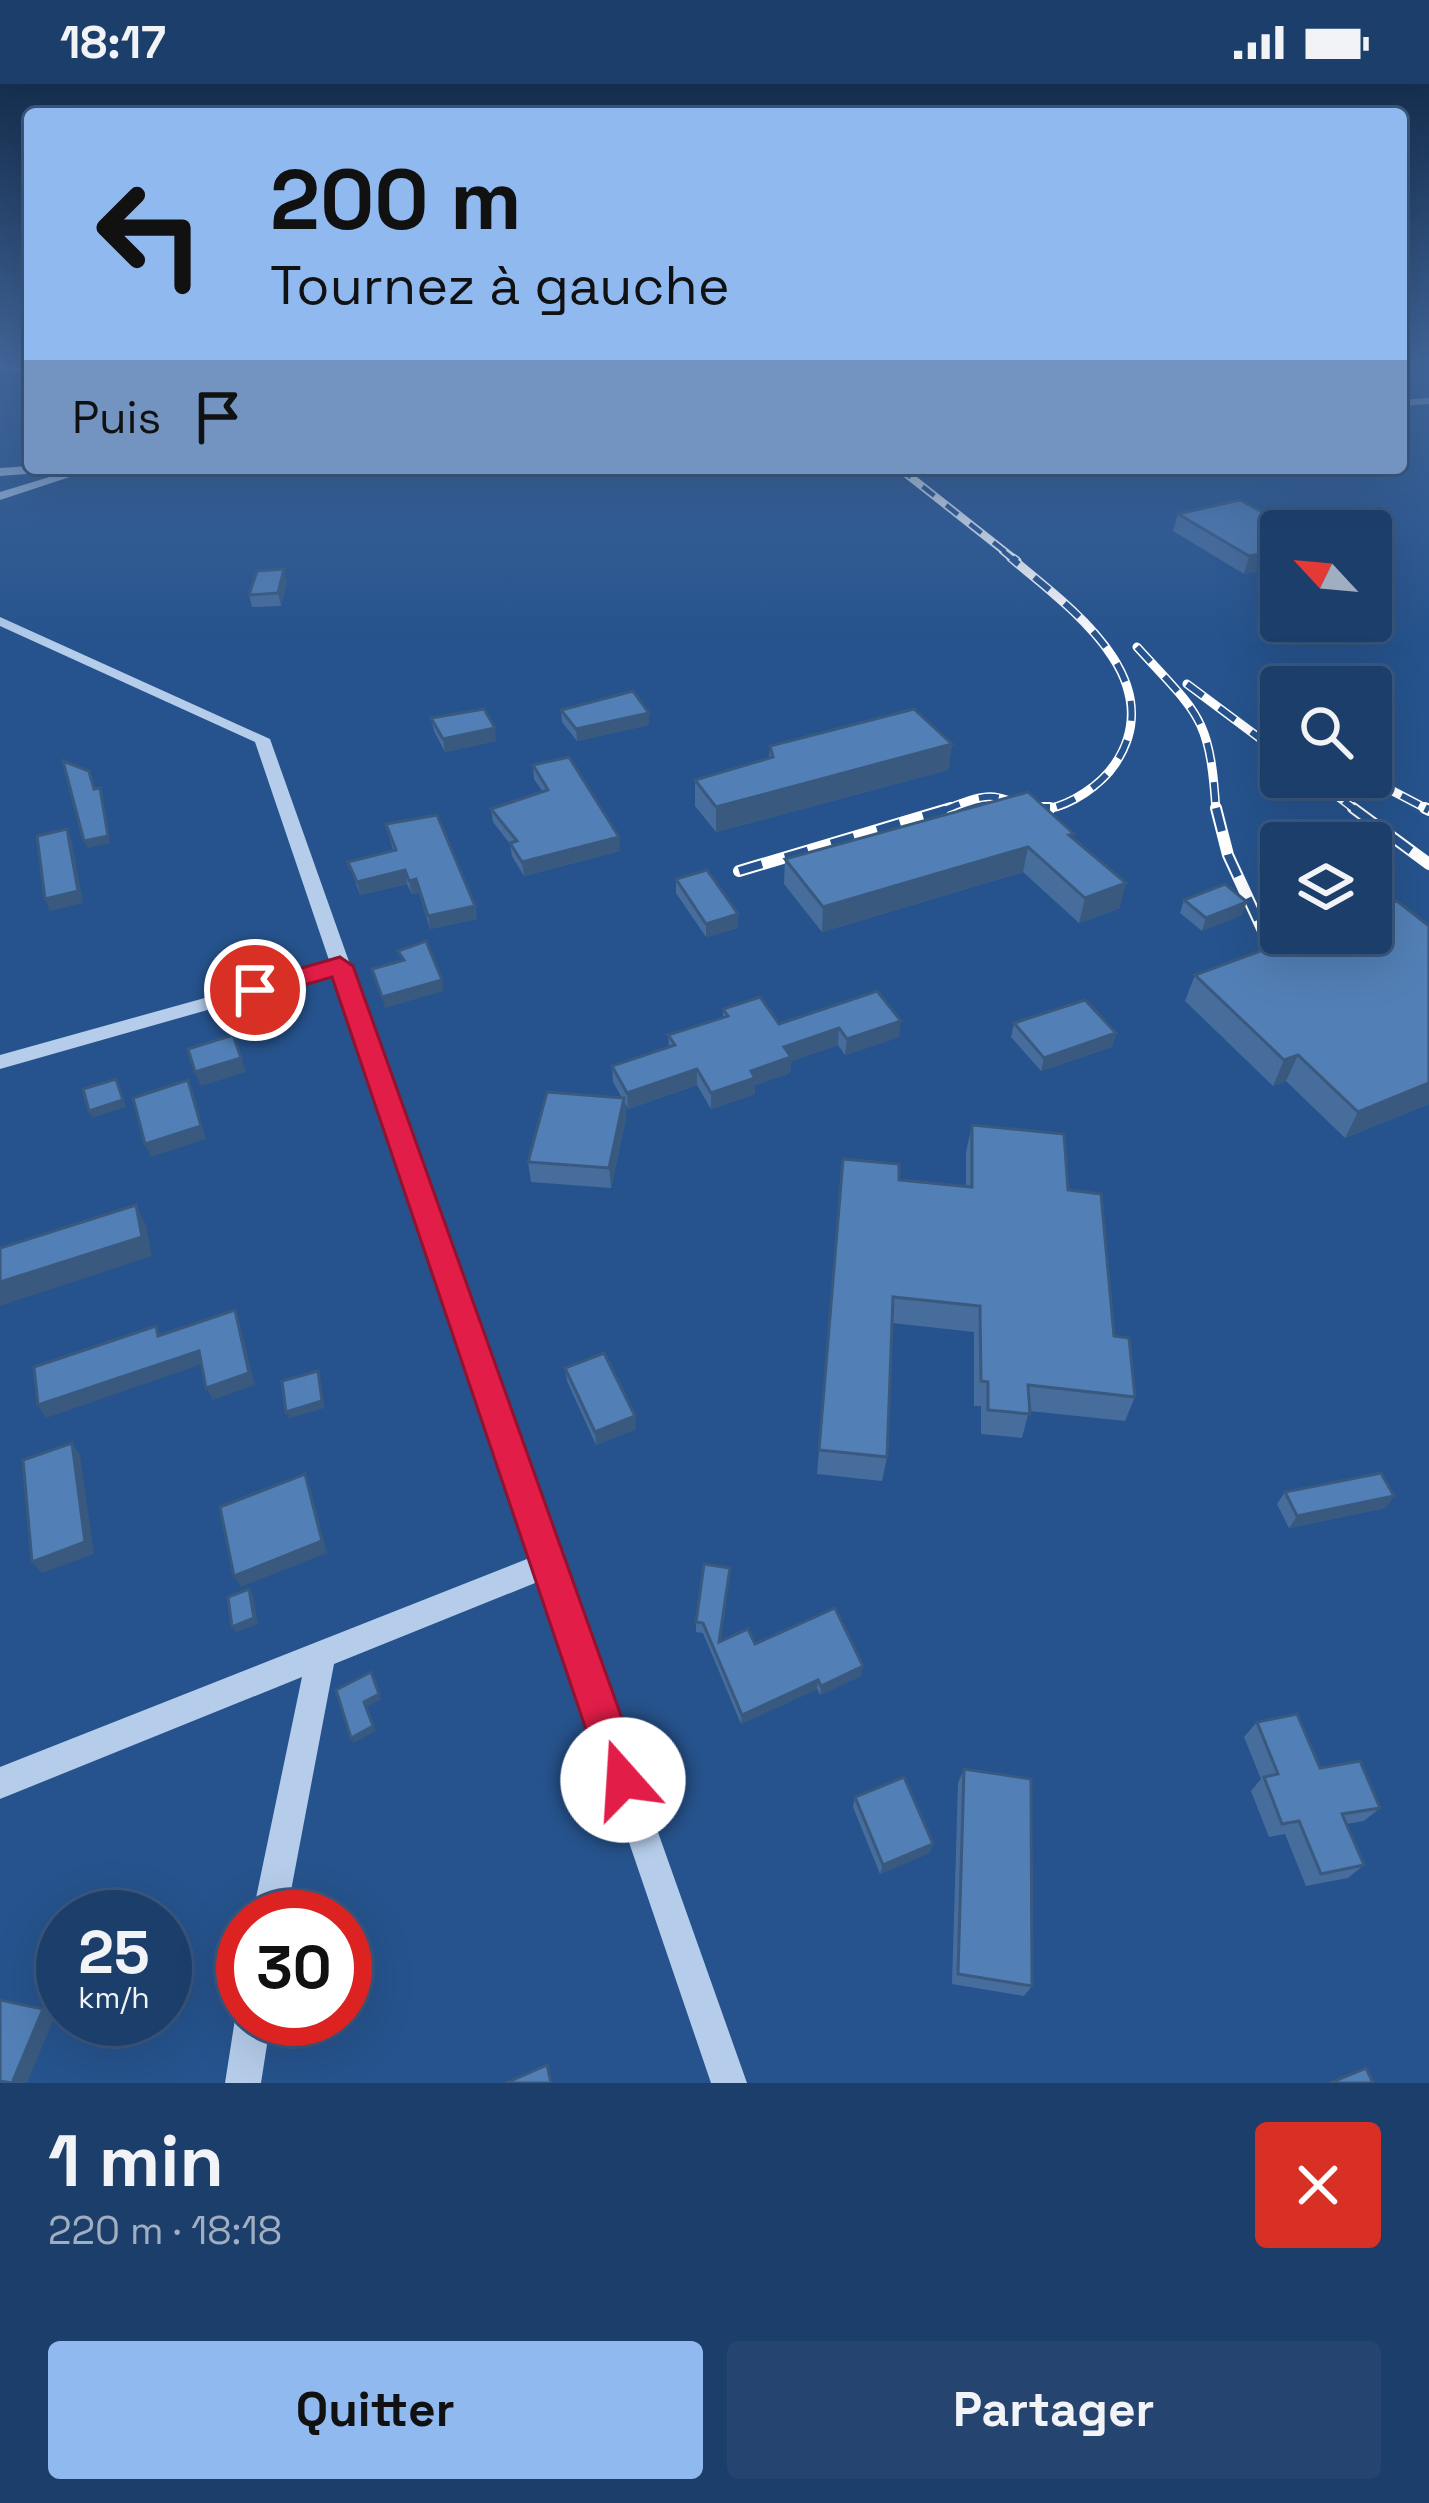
<!DOCTYPE html>
<html lang="fr">
<head>
<meta charset="utf-8">
<style>
	:root { --surface:#1c3e6a; --page:#254570; --text:#f1f3f6; --muted:#a0aec1; --line:#3a577e; --accent:#90b9f0 }
	body { margin:0; font-family:"Space Grotesk",sans-serif; background:var(--page); color:var(--text); height:100vh; display:flex; flex-direction:column; font-size:45px; white-space:nowrap }
	* { box-sizing:border-box; margin:0 }
	p { font-size:39px; color:var(--muted) }
	.icon { flex:none; width:66px; height:66px; fill:none; stroke:currentColor; stroke-width:2; stroke-linecap:round; stroke-linejoin:round }
	.map { position:relative; height:1999px; overflow:hidden }
	.side { display:flex; flex-direction:column; background:var(--surface); flex:1 }
	.side>* { flex:none }
	.banner { position:absolute; left:24px; top:24px; width:1383px; height:366px; border-radius:12px; box-shadow:0 12px 48px #0002,0 0 0 3px var(--line); background:#90b9f0; color:#111; overflow:hidden }
	.needle { width:78px; rotate:296deg }
	.controls { position:absolute; left:1260px; top:426px; display:grid; gap:24px }
	.controls a { display:grid; place-items:center; width:132px; height:132px; border-radius:12px; background:var(--surface); box-shadow:0 12px 48px #0002,0 0 0 3px var(--line); font-size:60px }
	.speed { position:absolute; left:36px; top:1806px; display:flex; gap:24px; font-size:60px; font-weight:700; text-align:center }
	.speed>* { display:grid; place-content:center; width:156px; height:156px; border-radius:50%; background:var(--surface); box-shadow:0 12px 48px #0002,0 0 0 3px var(--line); line-height:1 }
	.speed small { font-size:30px; font-weight:400 }
	.speed .limit { border:18px solid #d22; background:#fff; color:#111 }
	.pin { position:absolute; display:grid; place-items:center; width:102px; height:102px; color:#fff; margin:-51px; border:6px solid #fff; border-radius:50%; box-shadow:0 3px 12px #0007 }
	.me { position:absolute; width:132px; margin:-66px; rotate:341deg; stroke-linejoin:round; filter:drop-shadow(0 0 9px #0008) }
	.turn { display:flex; align-items:center; gap:42px; height:252px; padding:0 48px; font-size:54px }
	.turn .icon { width:156px; height:156px; stroke-width:2.5 }
	.turn b { display:block; font-size:84px; line-height:102px }
	.then { display:flex; align-items:center; height:114px; padding:0 48px; background:#0003; gap:24px; font-size:45px }
	.round { display:grid; place-items:center; flex:none; width:126px; height:126px; border-radius:12px; background:var(--page) }
	.headline { display:flex; align-items:center; justify-content:space-between; height:204px; padding:0 48px }
	h1 { font-size:72px; font-weight:800; line-height:90px }
	.button { display:flex; gap:24px; margin-top:auto; padding:24px 48px }
	.button a { flex:1; height:138px; border-radius:12px; background:var(--accent); color:#111; font-size:48px; font-weight:800; line-height:138px; text-align:center }
	.button a+a { background:var(--page); color:var(--text) }
	.status { display:flex; justify-content:space-between; align-items:center; height:84px; padding:0 60px; background:var(--surface); direction:ltr }
	.status svg { height:33px; fill:currentColor }
	.map>svg:first-child { display:block }
	.lines { fill:none; stroke-linecap:round; stroke-linejoin:round }
	.minor { fill:#b5cdea; fill-rule:evenodd }
	.rail-far2-casing { stroke:#fff; stroke-width:8 }
	.rail-far1-casing { stroke:#fff; stroke-width:9 }
	.rail-casing { stroke:#fff; stroke-width:12 }
	.rail-far2 { stroke:#26538d; stroke-width:4.5; stroke-dasharray:15; stroke-linecap:butt }
	.rail-far1 { stroke:#26538d; stroke-width:6; stroke-dasharray:20; stroke-linecap:butt }
	.rail { stroke:#26538d; stroke-width:8; stroke-dasharray:24; stroke-linecap:butt }
	.wall { fill:#476d9c }
	.shaded-wall { fill:#39597f }
	.building { fill:#527fb5; stroke:#39597f; stroke-width:3 }
	.route { fill:#e11d48; stroke:#92132f; stroke-width:3 }
</style>
</head>
<body>
<div class="status"><b>18:17</b><svg viewBox="0 0 49 12"><path d="M0 12V9h3v3zM5 12V6h3v6zM10 12V3h3v9zM15 12V0h3v12zM26 1h20v11H26zM47 4h2v5h-2z"/></svg></div>
<div class="map">
<svg width="1429" height="1999" viewBox="0 0 1429 1999">
	<rect width="100%" height="100%" fill="#26538d"/>
	<g class="lines">
		<g class="minor">
			<path d="M5,283h25v6l-25,-2z"/>
			<path d="M1429,314v6l-28,2v-6z"/>
			<path d="M30,382l28,2 -6,4 -52,4v-8z"/>
			<path d="M79,384h18l-97,32v-8z"/>
			<path d="M0,533l270,122 477,1344h-36l-171,-502 -206,83 -48,253h-34l50,-240 -302,122v-32l532,-210 -198,-583 -334,95v-14l330,-92 -75,-221 -255,-116z"/>
			<path d="M243,1922v13h28l-10,64h-36l10,-64z"/>
		</g>
		<g class="rail-far2-casing">
			<g id="rail-far2">
				<path d="M899,384l118,93"/>
				<path d="M1003,467l12,10"/>
			</g>
		</g>
		<g class="rail-far1-casing">
			<g id="rail-far1">
				<path d="M1013,474l4,3"/>
				<path d="M1137,563c62,68 73,69 79,164"/>
				<path d="M1187,600l94,70"/>
				<path d="M1312,693l45,34"/>
				<path d="M1366,693l63,33"/>
				<path d="M941,727c15,-5 37,-16 53,-14 17,2 36,15 53,12 24,-4 54,-24 68,-45 57,-85 -47,-158 -104,-206"/>
			</g>
		</g>
		<g class="rail-casing">
			<g id="rail">
				<path d="M1035,724h15"/>
				<path d="M1216,724l12,47 36,78 36,32"/>
				<path d="M1353,724l76,56"/>
				<path d="M1425,724l4,2"/>
				<path d="M739,787l212,-63"/>
			</g>
		</g>
		<use href="#rail-far2" class="rail-far2"/>
		<use href="#rail-far1" class="rail-far1"/>
		<use href="#rail" class="rail"/>
	</g>
	<g class="wall">
		<path d="M1178,430l103,17v35l-37,8 -71,-43z"/>
		<path d="M287,497l-6,25 -29,1 -3,-12z"/>
		<path d="M561,626l88,15 -72,16 -15,-19z"/>
		<path d="M431,634l65,23 -51,11 -11,-21z"/>
		<path d="M952,660l-4,26 -232,62 -21,-26v-26l74,-22 1,-12z"/>
		<path d="M533,681l87,86 -96,25 -12,-20 -2,-12 -17,-22 -2,-13 52,-17 -9,-13z"/>
		<path d="M386,740l89,82 2,13 -47,10 -11,-36 -7,1 -5,-10 -47,11 -12,-33 45,-12z"/>
		<path d="M1073,754l47,70 -41,15 -56,-51 -201,60 -38,-48 1,-25z"/>
		<path d="M676,795l62,35v14l-32,9 -30,-44z"/>
		<path d="M1184,816l58,15 -40,16 -22,-18z"/>
		<path d="M1195,891l234,129 -84,34 -59,-57 -13,5 -88,-85z"/>
		<path d="M877,907l22,46 -54,18 -7,-10 -47,16 -1,12 -35,12v9l-44,15 -14,-24 -69,24 -3,-6 1,15 -15,70 -80,-6 -3,-20 94,-64 -9,-16 -1,-16 57,-19 -1,-12 55,-18v-8l56,15z"/>
		<path d="M1014,939l102,10 -4,14 -71,24 -30,-34z"/>
		<path d="M972,1041l96,65 67,207 -10,24 -96,-10 -7,27 -41,-4v-28h-7v-74l-82,-9 -5,134 -5,24 -65,-7 26,-315 56,21 67,6v-34z"/>
		<path d="M565,1284l71,61 -40,16 -29,-64z"/>
		<path d="M1285,1408l109,4 -9,12 -96,20 -12,-24z"/>
		<path d="M730,1484l-10,73 35,3 106,32 -41,19 -3,-6 -76,35 -38,-91 -7,-1v-10z"/>
		<path d="M1257,1638l63,46 60,40 -16,13 -18,3 18,41 -16,13 -42,8 -21,-52 -16,3 -18,-46 10,-12 -17,-42z"/>
		<path d="M964,1685l68,217 -8,10 -72,-12 6,-201z"/>
		<path d="M855,1713l78,47 -4,9 -49,21 -27,-67z"/>
	</g>
	<g class="shaded-wall">
		<path d="M1281,466v16l-37,8 5,-18z"/>
		<path d="M284,485l3,12 -6,25 -3,-13z"/>
		<path d="M649,629v12l-72,16 -1,-12z"/>
		<path d="M495,644l1,13 -51,11 -2,-13z"/>
		<path d="M952,660l-4,26 -232,62v-25z"/>
		<path d="M100,704l10,55 -23,5 -3,-7z"/>
		<path d="M67,745l5,12 11,62 -33,8 -5,-12z"/>
		<path d="M619,753l1,14 -96,25 -2,-14z"/>
		<path d="M1028,763l-5,25 -201,60 1,-25z"/>
		<path d="M405,786l2,14 -47,11 -3,-13z"/>
		<path d="M416,795l3,14 -7,1 -3,-13z"/>
		<path d="M1126,799l-6,25 -41,15 6,-25z"/>
		<path d="M1247,818l-5,13 -40,16 4,-13z"/>
		<path d="M475,822l2,13 -47,10 -2,-13z"/>
		<path d="M738,830v14l-32,9v-13z"/>
		<path d="M442,896l2,11 -59,17 -3,-11z"/>
		<path d="M901,937l-2,16 -54,18 2,-16z"/>
		<path d="M839,944l-1,17 -47,16 -1,12 -35,12v9l-44,15v-16l40,-22 33,-24z"/>
		<path d="M1116,949l-4,14 -71,24 3,-13z"/>
		<path d="M1298,971l-12,26 -13,5 11,-26z"/>
		<path d="M241,974l5,14 -45,14 -6,-14z"/>
		<path d="M697,985v16l-69,24 -1,-16z"/>
		<path d="M116,995l10,28 -34,11 -3,-7z"/>
		<path d="M188,996l18,59 -55,18 -6,-13z"/>
		<path d="M1429,999v21l-84,34 13,-26z"/>
		<path d="M624,1014l2,20 -15,70 -2,-20z"/>
		<path d="M136,1121l10,20 6,31 -152,50v-24z"/>
		<path d="M235,1226l5,14 15,61 -42,15 -7,-12z"/>
		<path d="M199,1267l6,12 -159,55 -8,-13z"/>
		<path d="M318,1287l7,37 -36,10 -3,-6z"/>
		<path d="M635,1332l1,13 -40,16 -1,-13z"/>
		<path d="M72,1359l8,12 14,99 -52,19 -10,-11z"/>
		<path d="M305,1390l5,13 17,66 -86,34 -7,-11z"/>
		<path d="M1394,1412l-9,12 -96,20 8,-12z"/>
		<path d="M249,1505l4,6 5,29 -22,8 -4,-5z"/>
		<path d="M863,1582l-2,10 -41,19 1,-9z"/>
		<path d="M371,1588l10,27 -14,8 9,24 -22,12 -3,-5 13,-36z"/>
		<path d="M818,1596l-1,9 -76,35 1,-9z"/>
		<path d="M933,1760l-4,9 -49,21 3,-9z"/>
		<path d="M43,1925l12,7 -28,67h-15z"/>
	</g>
	<g class="building">
		<path d="M1240,416l57,31h-16v19l-32,6 -71,-42z"/>
		<path d="M284,485l-6,24 -29,2 8,-24z"/>
		<path d="M633,607l16,22 -73,16 -15,-19z"/>
		<path d="M484,625l11,19 -52,11 -12,-21z"/>
		<path d="M914,625l38,35 -236,63 -21,-27 78,-23 -3,-11z"/>
		<path d="M569,673l50,80 -97,25 -12,-19 7,-2 -26,-32 57,-19 -15,-25z"/>
		<path d="M63,677l26,10 5,18 6,-1 8,48 -24,5z"/>
		<path d="M1028,708l46,42 -5,1 57,48 -41,15 -57,-51 -205,60 -38,-48z"/>
		<path d="M437,731l38,91 -47,10 -12,-37 -7,2 -4,-11 -48,12 -9,-20 48,-12 -10,-26z"/>
		<path d="M67,745l11,62 -33,8 -8,-63z"/>
		<path d="M707,786l31,44 -32,10 -30,-45z"/>
		<path d="M1225,800l22,18 -41,16 -22,-18z"/>
		<path d="M1397,817l32,25v157l-71,29 -60,-57 -14,5 -89,-85 114,-42h62v-22z"/>
		<path d="M426,857l16,39 -60,17 -10,-28 32,-9 -6,-9z"/>
		<path d="M877,907l24,30 -54,18 -8,-11 -55,19 7,10 -40,14 4,7 -44,15 -14,-24 -70,24 -15,-27 63,-21 -7,-10 60,-19 -5,-7 37,-12 19,27z"/>
		<path d="M1085,916l31,33 -72,25 -30,-35z"/>
		<path d="M233,951l8,23 -46,14 -7,-23z"/>
		<path d="M116,995l7,21 -34,11 -6,-22z"/>
		<path d="M188,996l13,46 -56,18 -12,-46z"/>
		<path d="M547,1008l77,6 -15,70 -81,-6z"/>
		<path d="M972,1041l92,9 4,56 33,4 13,142 15,2 6,59 -107,-12 2,29 -42,-4v-28l-7,-1 -1,-75 -87,-9 -6,160 -68,-7 24,-291 56,5v16l73,7z"/>
		<path d="M136,1121l6,32 -142,45v-34z"/>
		<path d="M235,1226l14,63 -43,15 -7,-37 -161,54 -4,-38 122,-41 2,10z"/>
		<path d="M604,1269l31,63 -40,16 -30,-64z"/>
		<path d="M318,1287l4,30 -36,11 -4,-31z"/>
		<path d="M72,1359l13,99 -53,20 -9,-102z"/>
		<path d="M1381,1389l13,23 -97,20 -12,-24z"/>
		<path d="M305,1390l17,67 -88,35 -14,-69z"/>
		<path d="M704,1480l26,4 -11,74 29,-13 7,15 80,-36 28,58 -42,20 -3,-6 -76,35 -39,-92 -7,-1z"/>
		<path d="M249,1505l5,29 -22,9 -4,-30z"/>
		<path d="M371,1588l8,22 -15,8 9,24 -22,12 -15,-48z"/>
		<path d="M1297,1630l23,54 40,-7 20,47 -38,6 22,51 -43,9 -22,-53 -17,3 -18,-47 14,-3 -21,-52z"/>
		<path d="M964,1685l67,10 1,207 -74,-12z"/>
		<path d="M904,1693l29,67 -50,21 -28,-68z"/>
		<path d="M0,1916l43,9 -31,74 -12,-2z"/>
		<path d="M547,1981l4,18h-45z"/>
		<path d="M1366,1984l7,15h-43z"/>
	</g>
	<linearGradient id="sky" x2="0" y2="1"><stop stop-color="#152e4e"/><stop offset="0.5" stop-color="#41669a"/><stop offset="1" stop-color="#41669a" stop-opacity="0"/></linearGradient>
	<rect width="1429" height="562" fill="url(#sky)"/>
	<path class="route" d="M340,873l13,9 291,814 -6,15 -15,6 -14,-6 -6,-15 -271,-803 -77,22 -12,-9 3,-6z"/>
</svg>
<div class="controls">
<a><svg class="needle" viewBox="-14 -14 28 28"><path d="M0-13l5 13h-10z" fill="#e53935"/><path d="M0 13l5-13h-10z" fill="#a0aec1"/></svg></a>
<a><svg class="icon" aria-label="search" viewBox="0 0 24 24"><circle cx="10" cy="10" r="6"/><path d="M15 15l6 6"/></svg></a>
<a><svg class="icon" aria-label="layers" viewBox="0 0 24 24"><path d="M12 4l9 5-9 5-9-5zM3 14l9 5 9-5"/></svg></a>
</div>
<div class="speed"><div>25<small>km/h</small></div><div class="limit">30</div></div>
<div class="pin" style="left:255px;top:906px;background:#d93025"><svg class="icon" aria-label="arrive" viewBox="0 0 24 24"><path d="M6 21V4h12l-3 4 3 4H6"/></svg></div>
<svg class="me" style="left:623px;top:1696px" viewBox="-20 -20 40 40"><circle r="19" fill="#fff"/><path d="M0-13L10 11 0 6-10 11z" fill="#e11d48"/></svg>
<div class="banner">
<div class="turn"><svg class="icon" aria-label="left" viewBox="0 0 24 24"><path d="M17 20v-9H6M10 6l-5 5 5 5"/></svg><div><b>200 m</b>Tournez à gauche</div></div>
<div class="then">Puis<svg class="icon" aria-label="arrive" viewBox="0 0 24 24"><path d="M6 21V4h12l-3 4 3 4H6"/></svg></div>
</div>
</div>
<section class="side">
<div class="headline"><div><h1>1 min</h1><p>220 m · 18:18</p></div><a class="round" style="background:#d93025;color:#fff"><svg class="icon" aria-label="close" viewBox="0 0 24 24"><path d="M6 6l12 12M18 6L6 18"/></svg></a></div>
<div class="button"><a>Quitter</a><a>Partager</a></div>
</section>
</body>
</html>
